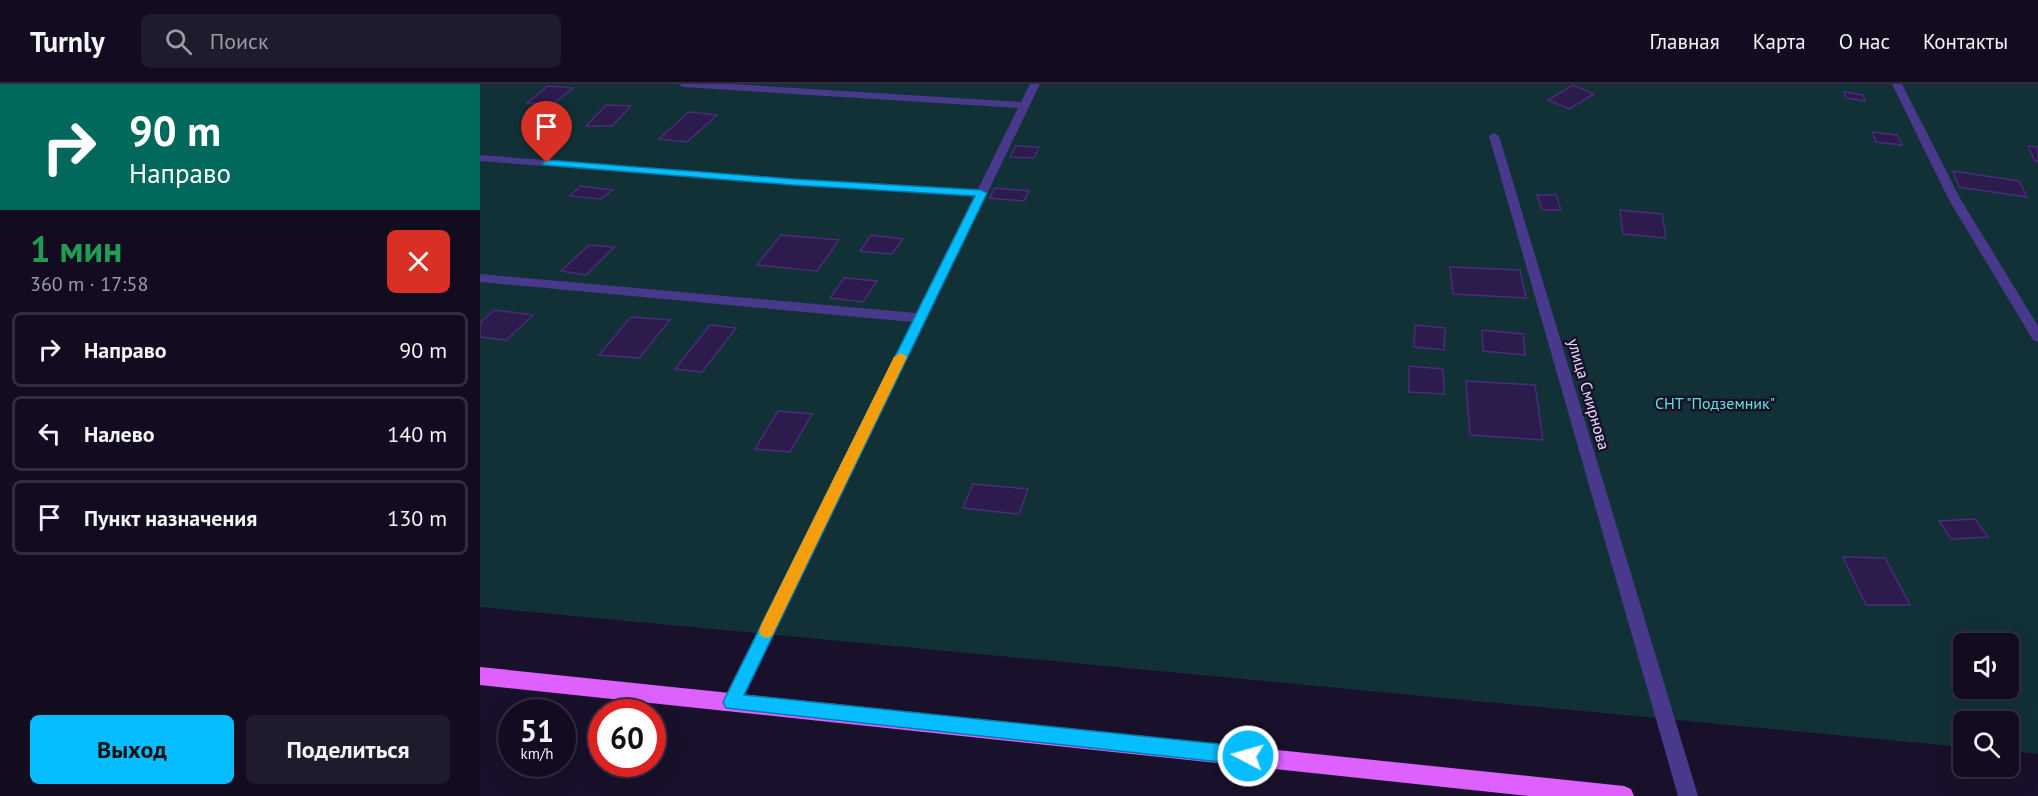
<!DOCTYPE html>
<html lang="ru">
<head>
<meta charset="utf-8">
<style>
	:root { --surface:#130c20; --page:#201a2d; --text:#f1f3f6; --muted:#9d9ba5; --line:#322c3e; --accent:#06bdff }
	body { margin:0; font-family:"PT Sans",sans-serif; background:var(--page); color:var(--text); height:100vh; display:flex; flex-direction:column; font-size:22px; white-space:nowrap }
	* { box-sizing:border-box; margin:0 }
	p { font-size:20px; color:var(--muted) }
	.icon { flex:none; width:33px; height:33px; fill:none; stroke:currentColor; stroke-width:2; stroke-linecap:round; stroke-linejoin:round }
	.map { position:relative; flex:1; overflow:hidden }
	.details { display:flex; flex-direction:column; background:var(--surface); width:480px }
	.details>* { flex:none }
	.hud { background:#00695c; color:#fff; overflow:hidden }
	.fabs { position:absolute; left:1473px; top:549px; display:grid; gap:12px }
	.fabs a { display:grid; place-items:center; width:66px; height:66px; border-radius:9px; background:var(--surface); box-shadow:0 6px 24px #0002,0 0 0 2px var(--line); font-size:30px }
	.speed { position:absolute; left:18px; top:615px; display:flex; gap:12px; font-size:30px; font-weight:700; text-align:center }
	.speed>* { display:grid; place-content:center; width:78px; height:78px; border-radius:50%; background:var(--surface); box-shadow:0 6px 24px #0002,0 0 0 2px var(--line); line-height:1 }
	.speed small { font-size:15px; font-weight:400 }
	.speed .limit { border:9px solid #d22; background:#fff; color:#111 }
	.pin { position:absolute; display:grid; place-items:center; width:51px; height:51px; color:#fff; margin:-62px -26px; border-radius:50% 50% 50% 0; rotate:-45deg; box-shadow:0 0 6px #0007 }
	.pin .icon { rotate:45deg }
	.me { position:absolute; width:66px; margin:-33px; rotate:276deg; stroke-linejoin:round; filter:drop-shadow(0 0 4px #0008) }
	.turn { display:flex; align-items:center; gap:21px; height:126px; padding:0 30px; font-size:27px }
	.turn .icon { width:78px; height:78px; stroke-width:2.5 }
	.turn b { display:block; font-size:42px; line-height:51px }
	.round { display:grid; place-items:center; flex:none; width:63px; height:63px; border-radius:9px; background:var(--page) }
	.head { display:flex; align-items:center; justify-content:space-between; height:102px; padding:0 30px }
	h1 { font-size:36px; font-weight:800; line-height:45px; color:#1e9e55 }
	.cta { display:flex; gap:12px; margin-top:auto; padding:12px 30px }
	.cta a { flex:1; height:69px; border-radius:9px; background:var(--accent); color:#111; font-size:24px; font-weight:800; line-height:69px; text-align:center }
	.cta a+a { background:var(--page); color:var(--text) }
	ul { padding:0; list-style:none }
	li { display:flex; align-items:center; gap:18px; height:75px; margin:0 12px 9px; padding:0 18px; border:3px solid var(--line); border-radius:9px }
	li div { flex:1 }
	li b { display:block; font-size:22px }
	li em { font-style:normal }
	header { display:flex; align-items:center; gap:36px; box-sizing:border-box; height:84px; padding:0 30px; background:var(--surface); border-bottom:2px solid var(--line) }
	header strong { font-size:28px }
	nav { display:flex; gap:33px; margin-inline-start:auto; font-size:21px }
	.search { width:420px; height:54px; background:var(--page); display:flex; align-items:center; gap:15px; box-sizing:border-box; padding:0 21px; border-radius:9px; color:var(--muted); font-size:22px }
	main { display:flex; flex:1; min-height:0 }
	.map>svg:first-child { display:block }
	.green { fill:#123136; fill-rule:evenodd }
	.building { fill:#2d1b4d; stroke:#482c7a; stroke-width:1.5 }
	.lines { fill:none; stroke-linecap:round; stroke-linejoin:round }
	.service { fill:#49398c; fill-rule:evenodd }
	.minor { fill:#49398c; fill-rule:evenodd }
	.primary { fill:#de61ff; fill-rule:evenodd }
	.route { fill:#06bdff; stroke:#047ba6; stroke-width:1.5 }
	.slow { fill:#f59e0b }
	.labels { text-anchor:middle; dominant-baseline:central; stroke-width:5; stroke-linejoin:round; paint-order:stroke }
	.street-label { font-size:16px; fill:#e4daff; stroke:#19102b }
	.park-label { font-size:16px; fill:#5fe6da; stroke:#19102b }
</style>
</head>
<body>
<header>
<strong>Turnly</strong>
<div class="search"><svg class="icon" aria-label="search" viewBox="0 0 24 24"><circle cx="10" cy="10" r="6"/><path d="M15 15l6 6"/></svg>Поиск</div>
<nav><a>Главная</a><a>Карта</a><a>О нас</a><a>Контакты</a></nav>
</header>
<main>
<section class="details">
<div class="hud">
<div class="turn"><svg class="icon" aria-label="right" viewBox="0 0 24 24"><path d="M7 20v-9h11M14 6l5 5-5 5"/></svg><div><b>90 m</b>Направо</div></div>
</div>
<div class="head"><div><h1>1 мин</h1><p>360 m · 17:58</p></div><a class="round" style="background:#d93025;color:#fff"><svg class="icon" aria-label="close" viewBox="0 0 24 24"><path d="M6 6l12 12M18 6L6 18"/></svg></a></div>
<ul>
<li><svg class="icon" aria-label="right" viewBox="0 0 24 24"><path d="M7 20v-9h11M14 6l5 5-5 5"/></svg><div><b>Направо</b></div><em>90 m</em></li>
<li><svg class="icon" aria-label="left" viewBox="0 0 24 24"><path d="M17 20v-9H6M10 6l-5 5 5 5"/></svg><div><b>Налево</b></div><em>140 m</em></li>
<li><svg class="icon" aria-label="arrive" viewBox="0 0 24 24"><path d="M6 21V4h12l-3 4 3 4H6"/></svg><div><b>Пункт назначения</b></div><em>130 m</em></li>
</ul>
<div class="cta"><a>Выход</a><a>Поделиться</a></div>
</section>
<div class="map">
<svg width="1558" height="712" viewBox="0 0 1558 712">
	<rect width="100%" height="100%" fill="#19102b"/>
	<path class="green" d="M0,0h1558v670l-29,-3 -1,-29h-44l-1,25 -1483,-140zM1484,560h44v44h-44z"/>
	<g class="building">
		<path d="M1093,1l21,9 -25,15 -21,-9z"/>
		<path d="M68,2l25,2 -20,16 -26,-1z"/>
		<path d="M1364,8l19,3 2,6 -19,-3z"/>
		<path d="M126,21l25,1 -19,20h-26z"/>
		<path d="M209,28l28,3 -30,27 -28,-3z"/>
		<path d="M1392,48l25,3 5,10 -26,-3z"/>
		<path d="M536,62l23,1 -5,11 -24,-1z"/>
		<path d="M1548,62l10,1v14h-3z"/>
		<path d="M1473,87l66,10 8,16 -68,-10z"/>
		<path d="M101,102l31,4 -11,9 -31,-3z"/>
		<path d="M515,104l34,3 -5,10 -35,-3z"/>
		<path d="M1057,111h19l5,15h-19z"/>
		<path d="M1140,126l42,4 4,24 -43,-4z"/>
		<path d="M301,151l58,5 -22,31 -60,-6z"/>
		<path d="M391,151l32,4 -11,15 -32,-3z"/>
		<path d="M109,161l25,2 -28,28 -25,-4z"/>
		<path d="M970,183l70,3 6,28 -73,-4z"/>
		<path d="M364,194l33,3 -14,21 -33,-4z"/>
		<path d="M14,226l39,5 -27,25 -26,-3v-14z"/>
		<path d="M151,233l39,3 -31,38 -40,-3z"/>
		<path d="M230,241l26,3 -34,44 -27,-3z"/>
		<path d="M935,241l30,3 -1,22 -30,-3z"/>
		<path d="M1002,246l41,4 2,21 -42,-4z"/>
		<path d="M929,282l34,3 1,25 -35,-2z"/>
		<path d="M986,297l69,4 8,55 -73,-5z"/>
		<path d="M298,327l34,3 -22,38 -35,-3z"/>
		<path d="M493,400l55,5 -9,25 -56,-6z"/>
		<path d="M1495,435l13,18 -37,2 -12,-18z"/>
		<path d="M1363,473l42,1 25,47h-44z"/>
	</g>
	<g class="lines">
		<g class="service">
			<path d="M198,0h53l290,18 9,-18h10l-301,624 -7,3 -7,-3 -2,-6 2,-6 187,-374 -432,-40v-8l436,39 58,-117 -181,-11 -313,-24v-6l313,24 185,10 40,-81 -335,-21z"/>
			<path d="M1412,0h10l59,116 77,126v16l-5,-2 -84,-140z"/>
		</g>
		<path class="minor" d="M1014,49l5,3 199,660h-20l-189,-660z"/>
		<path class="primary" d="M0,583l1144,119 7,3 3,7h-105l-1049,-111z"/>
	</g>
	<path class="route" d="M67,76l246,19 188,11 6,3 -243,502 504,52 6,3 3,6 -3,7 -6,2 -522,-57 -3,-6 3,-6 249,-500 -182,-11 -249,-20 -2,-2z"/>
	<path class="slow" d="M421,269l6,4 -135,279 -5,2 -6,-2 -2,-5 2,-6 133,-268z"/>
	<g class="labels">
		<g class="street-label">
			<text transform="translate(1109 310) rotate(74)">улица Смирнова</text>
		</g>
		<g class="park-label">
			<text x="1235" y="319">СНТ "Подземник"</text>
		</g>
	</g>
</svg>
<div class="fabs">
<a><svg class="icon" aria-label="sound" viewBox="0 0 24 24"><path d="M4 9h4l5-4v14l-5-4H4zM17 9q2 3 0 6"/></svg></a>
<a><svg class="icon" aria-label="search" viewBox="0 0 24 24"><circle cx="10" cy="10" r="6"/><path d="M15 15l6 6"/></svg></a>
</div>
<div class="speed"><div>51<small>km/h</small></div><div class="limit">60</div></div>
<div class="pin" style="left:67px;top:79px;background:#d93025"><svg class="icon" aria-label="arrive" viewBox="0 0 24 24"><path d="M6 21V4h12l-3 4 3 4H6"/></svg></div>
<svg class="me" style="left:768px;top:672px" viewBox="-20 -20 40 40"><circle r="17" fill="#06bdff" stroke="#fff" stroke-width="3"/><path d="M0-11L8 9 0 5-8 9z" fill="#fff"/></svg>
</div>
</main>
</body>
</html>
